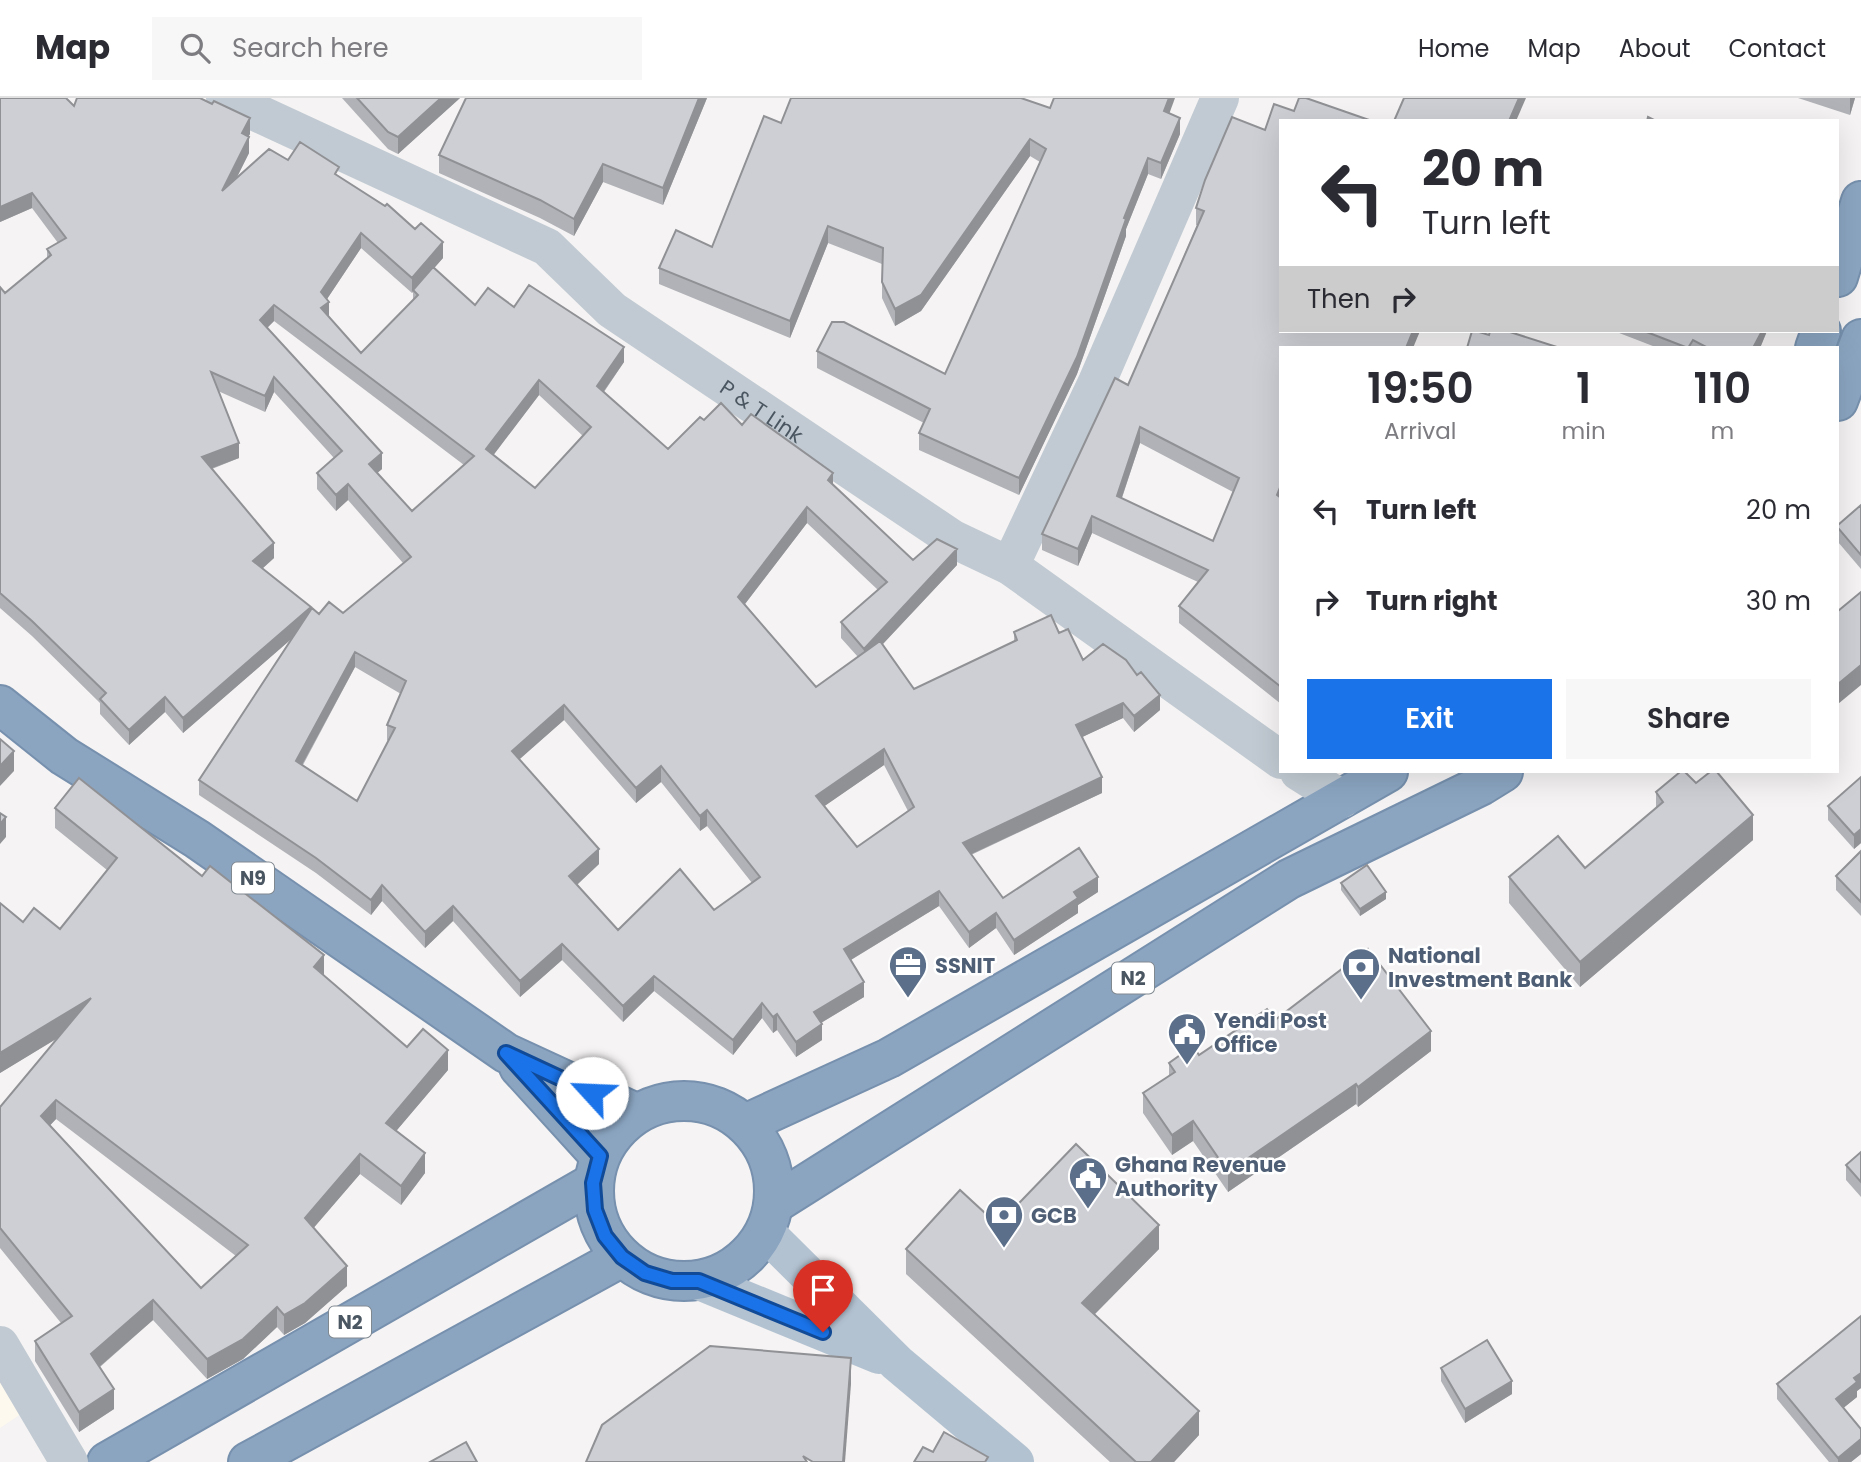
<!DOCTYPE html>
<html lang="en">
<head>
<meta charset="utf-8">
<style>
	:root { --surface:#fff; --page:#f7f7f7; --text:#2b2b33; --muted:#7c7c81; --line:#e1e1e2; --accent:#1a73e8 }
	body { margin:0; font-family:Poppins,sans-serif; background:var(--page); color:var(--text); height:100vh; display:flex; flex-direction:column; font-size:26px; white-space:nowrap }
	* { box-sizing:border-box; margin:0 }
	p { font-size:23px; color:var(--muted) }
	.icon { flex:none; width:38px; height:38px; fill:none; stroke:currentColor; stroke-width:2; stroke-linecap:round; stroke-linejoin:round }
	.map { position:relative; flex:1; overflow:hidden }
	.sheet { position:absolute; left:1279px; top:248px; width:560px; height:427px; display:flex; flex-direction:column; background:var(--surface); border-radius:0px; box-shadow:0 7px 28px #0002 }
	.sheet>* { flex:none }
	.guide { position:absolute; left:1279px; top:21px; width:560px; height:214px; border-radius:0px; box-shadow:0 7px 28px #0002; background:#fff; color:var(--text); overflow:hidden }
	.pin { position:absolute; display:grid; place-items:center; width:60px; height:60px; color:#fff; margin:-72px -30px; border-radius:50% 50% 50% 0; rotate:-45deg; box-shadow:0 0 7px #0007 }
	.pin .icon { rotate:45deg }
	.me { position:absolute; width:77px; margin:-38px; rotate:295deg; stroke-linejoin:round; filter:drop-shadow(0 0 5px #0008) }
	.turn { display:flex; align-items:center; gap:24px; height:147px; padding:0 28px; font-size:32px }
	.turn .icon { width:91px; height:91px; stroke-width:2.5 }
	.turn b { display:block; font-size:49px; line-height:60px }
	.then { display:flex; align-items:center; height:66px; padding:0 28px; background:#0003; gap:14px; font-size:26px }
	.eta { display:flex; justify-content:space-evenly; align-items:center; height:119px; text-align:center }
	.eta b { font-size:42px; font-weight:600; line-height:49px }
	.button { display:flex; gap:14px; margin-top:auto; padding:14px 28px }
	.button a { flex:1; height:80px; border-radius:0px; background:var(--accent); color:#fff; font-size:28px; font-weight:600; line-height:80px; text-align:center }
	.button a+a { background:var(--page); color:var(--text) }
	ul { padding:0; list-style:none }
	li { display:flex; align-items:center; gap:21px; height:91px; padding:0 28px }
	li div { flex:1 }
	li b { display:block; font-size:26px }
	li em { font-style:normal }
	header { display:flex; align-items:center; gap:42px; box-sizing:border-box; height:98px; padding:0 35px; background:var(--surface); border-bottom:2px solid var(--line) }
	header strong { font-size:33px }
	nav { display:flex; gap:38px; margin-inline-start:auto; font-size:24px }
	.search { width:490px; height:63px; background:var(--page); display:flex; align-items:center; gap:18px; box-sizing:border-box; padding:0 24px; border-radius:0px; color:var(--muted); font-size:26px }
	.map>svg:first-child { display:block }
	.commercial { fill:#fdf9ef }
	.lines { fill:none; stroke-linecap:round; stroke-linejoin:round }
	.highway-casing { stroke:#7690ad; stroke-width:42 }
	.minor { stroke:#c1cad2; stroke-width:38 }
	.major { stroke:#b3c2d1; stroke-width:38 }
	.highway { stroke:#8ba5c1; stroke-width:38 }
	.wall { fill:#b0b2b7; fill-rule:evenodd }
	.shaded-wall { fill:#909195 }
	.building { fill:#cdcfd5; stroke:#909195; stroke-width:2; fill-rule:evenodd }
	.route-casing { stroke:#114b97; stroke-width:18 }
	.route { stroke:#1a73e8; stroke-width:12 }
	.labels { text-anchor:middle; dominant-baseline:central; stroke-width:5; stroke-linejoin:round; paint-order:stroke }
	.shield { fill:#fff; stroke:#808990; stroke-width:2 }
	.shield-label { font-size:19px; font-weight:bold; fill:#4a5661 }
	.street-label { font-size:21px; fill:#4a5661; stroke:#fff }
	.service-label { font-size:21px; font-weight:bold; fill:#4e5e75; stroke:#fff; text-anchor:start }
</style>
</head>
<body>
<header>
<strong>Map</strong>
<div class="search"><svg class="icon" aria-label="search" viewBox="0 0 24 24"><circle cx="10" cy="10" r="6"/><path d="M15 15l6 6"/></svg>Search here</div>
<nav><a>Home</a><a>Map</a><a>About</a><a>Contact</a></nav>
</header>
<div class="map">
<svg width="1861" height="1364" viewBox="0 0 1861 1364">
	<rect width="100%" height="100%" fill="#f5f3f3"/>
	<path class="commercial" d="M0,1260l27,52 -27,18z"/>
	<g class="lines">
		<g class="highway-casing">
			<g id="highway">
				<path d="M1838,179l23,-76"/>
				<path d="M1815,250l6,-17"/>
				<path d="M1838,303l23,-62"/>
				<path d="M0,607l64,51 133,83 309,214 130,60"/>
				<path d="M519,969l81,89"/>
				<circle cx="684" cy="1093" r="90"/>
				<path d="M745,1026l144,-66 499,-286"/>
				<path d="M774,1106l515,-325 193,-94 21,-13"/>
				<path d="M107,1364l486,-279"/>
				<path d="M248,1364l374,-205"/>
			</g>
		</g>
		<g class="minor">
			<path id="s1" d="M225,0l322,149 65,63 341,229 57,27 271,194"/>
			<path d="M1010,468l87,-184 123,-284"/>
			<path d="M1299,674l43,27"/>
			<path d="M0,1247l69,117"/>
		</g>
		<g class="major">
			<path d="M765,1134l132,131 118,99"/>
			<path d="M699,1183l180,74"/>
		</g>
		<use href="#highway" class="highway"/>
	</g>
	<g class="wall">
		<path d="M0,0l74,8 176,28 -2,2 1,17 -13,26 52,-19 51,17 104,81 -9,10 41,37 39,2 110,55 -20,30 64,57 36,-29 38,5 91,61 80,74 44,5 -75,80 32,44 100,-47v-10l45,1 24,27 77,50 -26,22 -11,-14 -41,19 20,56 -131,62 32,43 95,-6 -20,13v8l-64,42 -18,-27 -27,20 -30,-42 -88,54 13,37 -43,26 1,17 -26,17 -19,-27 -4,3 -11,-15 -29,37 -79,-64 -31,31 -61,-62 -42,37 -67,-76 -28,27 -43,-47 -11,14 -55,-42 -117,-78v-15l92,-141 -108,94 -18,-21 -36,33 -29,-31v-11l-68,-67 -32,-28v-321l5,6 42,-34v-10l11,-6 -26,-35 -32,14zM361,150l51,45 1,-1v8l-52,53 -32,-36 -2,-18zM274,223l190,144 -52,46 -35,-38 5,-4 -115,-141zM218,293l47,21 9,-20 60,66 -17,15v16l19,22 12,-11 55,63 -60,50 -24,1 -8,-4 -49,-41 12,-11 -62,-89 27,-11zM539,297l44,41 -48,52 -42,-33zM807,425l71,67 -37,32v16l17,19 -42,30 -71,-83zM355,569l46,27 -14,31v15l1,1 -31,60 -54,-36zM564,622l72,83 25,-21 39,49 7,-5 45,57 -38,27 -96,20 -41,-45 22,-21 -80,-105zM884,667l24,46 -51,36 -33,-41z"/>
		<path d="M342,0h118l-62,56 -10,-5z"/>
		<path d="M707,0l-44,107 -60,-23 -29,54 -34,-18 -101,-45v-18z"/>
		<path d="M1798,0h57l-5,17z"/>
		<path d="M1050,10l119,5 11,21 -19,45 -13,-5 -22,55v7l-49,138 -58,121 -100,-45v-17l5,-10 -107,-55v-17l128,23 95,-212 -10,-6 -109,155 -26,15 -13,-28v-34l-54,-21 -38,95 -131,-54v-16z"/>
		<path d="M1205,82l76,151h139l-8,17h-131v356l-102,-81v-17l19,-24 -106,-49 -14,33 -36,-16v-16l86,-149 69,-160h-1v-17zM1140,345l93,49 -20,49 -91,-43z"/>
		<path d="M1614,233h153l-7,17h-102z"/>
		<path d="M1861,407v64l-23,-27v-17z"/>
		<path d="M1861,679v66l-7,6 -26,-29v-14z"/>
		<path d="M1696,685l57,57 -173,147 -71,-84v-26l76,-9 71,-60v-16z"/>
		<path d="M55,710l269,167 83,72 41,23 -52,61 29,42 -24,32 -41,-31 -47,54 34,58 -42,37 -21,12 -7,-8 -34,32 -36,20 -54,-59 -53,47 14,42 -35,23 -44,-71v-20l26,-18 -61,-75v-141l57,-69 -57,35v-170l23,19 37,7 47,-59 -52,-42zM56,1021l180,137 -35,32 -151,-163z"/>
		<path d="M1861,753v65l-25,-26v-14z"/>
		<path d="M1341,785l45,16 -26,17 -19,-26z"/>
		<path d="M1275,922l156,31 -73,56 -2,-3 -128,88 -35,-51 -21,14 -29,-42v-20l26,-17v-13l30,-8z"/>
		<path d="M1861,1054v45l-15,-17v-15z"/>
		<path d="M998,1127l161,24 -64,65 104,121 -25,27h-64l-204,-188v-25z"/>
		<path d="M1861,1218v72l-4,3v6l-14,11 18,46 -10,8h-22l-52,-63v-15z"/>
		<path d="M1441,1270l71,26 -47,29 -24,-42z"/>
	</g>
	<g class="shaded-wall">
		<path d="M441,0h19l-62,56v-17z"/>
		<path d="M699,0h8l-44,107v-17z"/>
		<path d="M1169,0h6l-11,30v-17z"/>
		<path d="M1519,0h7l-10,23h-7z"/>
		<path d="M1850,0h5l-5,17z"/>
		<path d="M250,20v16l-8,14v-15z"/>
		<path d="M1180,20v16l-19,45v-16z"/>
		<path d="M249,39v16l-27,54v-16z"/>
		<path d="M1030,41v17l-109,155 -26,15v-17z"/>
		<path d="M1148,60v16l-22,55v7l-49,138 -58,121v-17z"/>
		<path d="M603,66v18l-29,54v-17z"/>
		<path d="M32,95v15l-32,14v-15z"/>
		<path d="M828,128v17l-38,95v-17z"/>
		<path d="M361,135v15l-40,60v-16z"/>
		<path d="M443,144v16l-29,33 -1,-1 -1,3v-15z"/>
		<path d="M329,204v15l-8,-9z"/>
		<path d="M274,207v16l-14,14v-15z"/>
		<path d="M1413,233h7l-7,17h-7z"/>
		<path d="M1762,233h5l-7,17h-7z"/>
		<path d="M624,249v15l-27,39v-15z"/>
		<path d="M274,279v15l-9,20v-16z"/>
		<path d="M539,282v15l-53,70v-16z"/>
		<path d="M1140,329v16l-23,69v-16z"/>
		<path d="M239,345v15l-37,14v-15z"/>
		<path d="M382,355v16l-13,11v-16z"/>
		<path d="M833,375v16l-5,-9z"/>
		<path d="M348,386v16l-12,11v-16z"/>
		<path d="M1281,387v17l-4,-7z"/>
		<path d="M807,409v16l-69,90v-16z"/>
		<path d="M1092,418v17l-14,33v-17z"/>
		<path d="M274,445v15l-21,19v-16z"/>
		<path d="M957,451v16l-93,99v-15z"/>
		<path d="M311,509v15l-128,111v-15z"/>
		<path d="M355,554v15l-59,109v-15z"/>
		<path d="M1861,567v20l-23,19v-20z"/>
		<path d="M1160,597v15l-26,22v-16z"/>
		<path d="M165,599v15l-36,33v-15z"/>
		<path d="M1123,605v15l-47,22v-15z"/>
		<path d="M564,607v15l-52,46v-15z"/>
		<path d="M884,651v16l-68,47v-16z"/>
		<path d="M14,653v20l-14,15v-20z"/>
		<path d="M661,668v16l-25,21v-15z"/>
		<path d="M1102,679v16l-139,65v-15z"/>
		<path d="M707,712v16l-7,5v-15z"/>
		<path d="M1753,717v25l-173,147v-25z"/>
		<path d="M6,719v20l-6,7v-20z"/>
		<path d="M1861,731v14l-7,6v-14z"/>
		<path d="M599,751v15l-30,28v-16z"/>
		<path d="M1098,779v15l-20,13v8l-64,42v-15l60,-48z"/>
		<path d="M382,787v16l-11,14v-15z"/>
		<path d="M939,793v15l-95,58v-15z"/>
		<path d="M1386,794v7l-26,17v-7z"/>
		<path d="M453,808v15l-28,27v-16z"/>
		<path d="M996,815v15l-27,20v-16z"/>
		<path d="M562,846v16l-42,37v-16z"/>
		<path d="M324,857v20l-10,-8z"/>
		<path d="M654,878v15l-31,31v-16z"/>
		<path d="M864,884v15l-50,30v-15z"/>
		<path d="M91,900v20l-91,55v-20z"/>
		<path d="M762,905v15l-29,37v-15z"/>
		<path d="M777,916v16l-4,3v-16z"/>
		<path d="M822,926v16l-26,17v-15z"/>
		<path d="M1431,933v20l-73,56v-20z"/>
		<path d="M448,952v20l-62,73v-20z"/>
		<path d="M1356,986v20l-128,88v-20z"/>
		<path d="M56,1002v19l-15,16v-19z"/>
		<path d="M1193,1023v20l-21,14v-20z"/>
		<path d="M425,1055v20l-24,32v-19z"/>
		<path d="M360,1056v20l-55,64v-20z"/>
		<path d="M1159,1127v24l-77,78v-24z"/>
		<path d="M347,1168v20l-42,37 -21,12v-20z"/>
		<path d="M153,1202v20l-62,54v-20z"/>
		<path d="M277,1209v20l-34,32 -36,20v-20z"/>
		<path d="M851,1260v26l-6,78h-2z"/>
		<path d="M1861,1275v15l-4,3v6l-21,17v-15l18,-21z"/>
		<path d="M1512,1283v13l-47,29v-14z"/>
		<path d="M114,1291v20l-35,23v-20z"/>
		<path d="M1199,1313v24l-25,27h-23z"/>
		<path d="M1861,1341v15l-10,8h-13v-4z"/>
	</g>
	<g class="building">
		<path d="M0,0h66l8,8 3,-8h123l12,6 2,-3 36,17 -8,15 7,4 -27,54 47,-42 19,11 12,-18 39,25 -4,7 50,32 2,-2 28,25 6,-6 22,19 -31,36 -51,-45 -40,59 8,10 -8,6 40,45 57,-58 -5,-5 20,-23 42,38 13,-17 26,19 15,-22 95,62 -27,39 71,63 32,-32 4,3 17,-17 21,22 9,-11 82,59 -5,7 85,80 24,-21 20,10 -93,100 -23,-27 46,-40 -80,-75 -69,90 78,90 64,-46 34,48 103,-49 -3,-8 37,-17 8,18 9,-4 15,31 20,-16 23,16 11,15 4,-3 19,23 -26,21 -11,-13 -47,22 26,52 -139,66 40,55 76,-50 19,29 -24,15 4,6 -64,42 -18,-27 -27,19 -30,-41 -95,58 20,33 -50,30 8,12 -26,18 -19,-28 -4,3 -11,-14 -29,37 -79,-64 -31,30 -61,-62 -42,37 -67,-75 -28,26 -43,-47 -11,15 -55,-42 -117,-78 113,-172 7,6 10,-12 14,11 68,-56 -63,-73 -12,11 -19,-22 25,-22 -68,-74 -9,19 -54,-24 28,71 -37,14 72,86 -21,18 58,46 -128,111 -18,-21 -36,33 -29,-31 6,-6 -74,-72 -32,-28v-306l5,6 46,-38 -4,-6 19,-11 -34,-45 -32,14zM274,207l200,151 -62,55 -43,-47 13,-11 -122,-133zM539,282l52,47 -56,61 -49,-39zM355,554l51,29 -19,44 8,3 -38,73 -61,-40zM564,607l72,83 25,-22 39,50 7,-6 53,67 -46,33 -34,-41 -62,61 -49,-54 30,-27 -87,-98zM884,651l30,58 -57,40 -41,-51z"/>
		<path d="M357,0h84l-43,39 -10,-5z"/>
		<path d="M466,0h233l-36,90 -60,-24 -29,55 -34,-19 -101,-45z"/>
		<path d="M791,0h230l29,10 4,-10h115l-5,13 16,7 -19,45 -13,-5 -24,60 2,1 -49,138 -58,121 -100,-45 11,-24 -113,-58 15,-29h12l101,52 101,-225 -16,-10 -109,156 -26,14 -13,-27 1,-34 -55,-22 -38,95 -131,-53 17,-38 36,17 52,-131 17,7z"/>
		<path d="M1299,0h7l66,23h-91v210h132l-7,17h-125v137l-4,10 4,3v189l-102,-81 29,-36 -116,-54 -14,33 -36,-15 73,-156 13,7 76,-174 -8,-3 9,-28 27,-63 33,13 9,-26 20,7zM1140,329l99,51 -26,63 -96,-45z"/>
		<path d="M1404,0h115l-10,23h-115z"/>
		<path d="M1648,19l8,4h-9z"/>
		<path d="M1472,233h4l13,4 1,-4h17l53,17h-93z"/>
		<path d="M1644,233h118l-9,17h-45l-15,-8 -5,8z"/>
		<path d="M1861,407v50l-23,-27v-3z"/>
		<path d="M1861,494v73l-23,19v-73z"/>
		<path d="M0,641l14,12 -14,15z"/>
		<path d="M1680,674h5l11,11 14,-11h7l36,43 -173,147 -71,-85 49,-41 27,32 78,-66 -7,-10z"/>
		<path d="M1861,679v52l-7,6 -26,-29z"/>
		<path d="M79,680l123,98 8,-10 114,89 -10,12 93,80 16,-18 25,21 -62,73 39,30 -24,33 -41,-32 -55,64 42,48 -42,37 -21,12 -7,-8 -34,32 -36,20 -54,-59 -62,54 23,35 -35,23 -44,-71 37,-25 -72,-88v-121l91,-109 -91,55v-150l23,19 11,-14 26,21 57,-71 -62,-50zM56,1002l192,145 -47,43 -160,-172z"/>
		<path d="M0,715l6,4 -6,7z"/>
		<path d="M1861,753v51l-25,-26z"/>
		<path d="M1367,767l19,27 -26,17 -19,-26z"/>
		<path d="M1368,851l63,82 -73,56 -2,-3 -128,88 -35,-51 -21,14 -29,-42 32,-21 -6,-9 24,-17 6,9 68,-46 8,11z"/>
		<path d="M1076,1046l83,81 -77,78 117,108 -48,51h-15l-230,-213 54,-59 38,35z"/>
		<path d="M1861,1054v30l-15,-17z"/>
		<path d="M1861,1218v57l-7,5 3,4 -21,17 25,30v10l-23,19 -61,-74z"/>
		<path d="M1487,1242l25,41 -47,28 -24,-41z"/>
		<path d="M710,1248l141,12 -8,104h-30l-10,-6 4,6h-221l16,-37z"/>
		<path d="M944,1334l44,25 -3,5h-71l9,-15 10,5z"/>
		<path d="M466,1344l11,20h-47z"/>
	</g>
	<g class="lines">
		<g class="route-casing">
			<path id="route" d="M592,995l-86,-40 94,103 -7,27 2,27 10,26 17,21 23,16 27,8h27l124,51"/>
		</g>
		<use href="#route" class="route"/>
	</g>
	<defs>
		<g id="office-pin" transform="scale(2.0125)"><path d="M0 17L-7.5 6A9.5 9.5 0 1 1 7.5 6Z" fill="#5c6f8a" stroke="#fff"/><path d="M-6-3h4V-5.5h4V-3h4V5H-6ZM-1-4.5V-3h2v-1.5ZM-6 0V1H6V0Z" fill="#fff"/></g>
		<g id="bank-pin" transform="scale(2.0125)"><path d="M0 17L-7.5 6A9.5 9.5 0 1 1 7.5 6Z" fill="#5c6f8a" stroke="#fff"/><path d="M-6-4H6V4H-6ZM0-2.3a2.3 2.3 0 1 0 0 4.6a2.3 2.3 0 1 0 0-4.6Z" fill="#fff"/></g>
		<g id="civic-pin" transform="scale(2.0125)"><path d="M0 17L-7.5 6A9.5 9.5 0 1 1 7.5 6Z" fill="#5c6f8a" stroke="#fff"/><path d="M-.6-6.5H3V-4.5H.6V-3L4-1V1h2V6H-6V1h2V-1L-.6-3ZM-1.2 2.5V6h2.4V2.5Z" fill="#fff"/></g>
	</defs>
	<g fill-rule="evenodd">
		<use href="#office-pin" x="908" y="867"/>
		<use href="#bank-pin" x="1361" y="869"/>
		<use href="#civic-pin" x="1187" y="934"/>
		<use href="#civic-pin" x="1088" y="1078"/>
		<use href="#bank-pin" x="1004" y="1117"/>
	</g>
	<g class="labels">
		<g class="shield">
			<rect x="232" y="764.5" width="42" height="31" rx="5"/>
			<rect x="1112" y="864.5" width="42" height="31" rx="5"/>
			<rect x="329" y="1208.5" width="42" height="31" rx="5"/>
		</g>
		<g class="shield-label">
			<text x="253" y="780">N9</text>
			<text x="1133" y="880">N2</text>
			<text x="350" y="1224">N2</text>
		</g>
		<g class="street-label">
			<text stroke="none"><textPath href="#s1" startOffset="626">P &amp; T Link</textPath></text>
		</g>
		<g class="service-label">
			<text x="1388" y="857">National<tspan x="1388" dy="24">Investment Bank</tspan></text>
			<text x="935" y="867">SSNIT</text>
			<text x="1214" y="922">Yendi Post<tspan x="1214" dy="24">Office</tspan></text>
			<text x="1115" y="1066">Ghana Revenue<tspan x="1115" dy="24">Authority</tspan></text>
			<text x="1031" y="1117">GCB</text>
		</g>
	</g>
</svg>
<div class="pin" style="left:823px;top:1234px;background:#d93025"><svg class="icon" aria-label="arrive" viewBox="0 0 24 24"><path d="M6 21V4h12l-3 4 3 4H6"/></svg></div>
<svg class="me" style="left:592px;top:995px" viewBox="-20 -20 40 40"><circle r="19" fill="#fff"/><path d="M0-13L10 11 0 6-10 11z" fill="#1a73e8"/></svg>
<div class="guide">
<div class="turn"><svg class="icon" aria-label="left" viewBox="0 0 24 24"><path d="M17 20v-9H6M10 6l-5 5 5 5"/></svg><div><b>20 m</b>Turn left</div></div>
<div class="then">Then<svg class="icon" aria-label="right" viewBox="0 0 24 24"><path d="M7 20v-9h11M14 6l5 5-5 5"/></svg></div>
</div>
<section class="sheet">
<div class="eta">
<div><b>19:50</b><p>Arrival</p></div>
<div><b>1</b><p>min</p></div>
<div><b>110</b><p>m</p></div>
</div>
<ul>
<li><svg class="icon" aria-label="left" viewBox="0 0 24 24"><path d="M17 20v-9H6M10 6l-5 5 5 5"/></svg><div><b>Turn left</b></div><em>20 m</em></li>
<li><svg class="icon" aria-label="right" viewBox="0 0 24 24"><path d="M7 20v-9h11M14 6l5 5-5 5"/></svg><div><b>Turn right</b></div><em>30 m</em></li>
</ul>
<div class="button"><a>Exit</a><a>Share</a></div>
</section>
</div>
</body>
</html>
